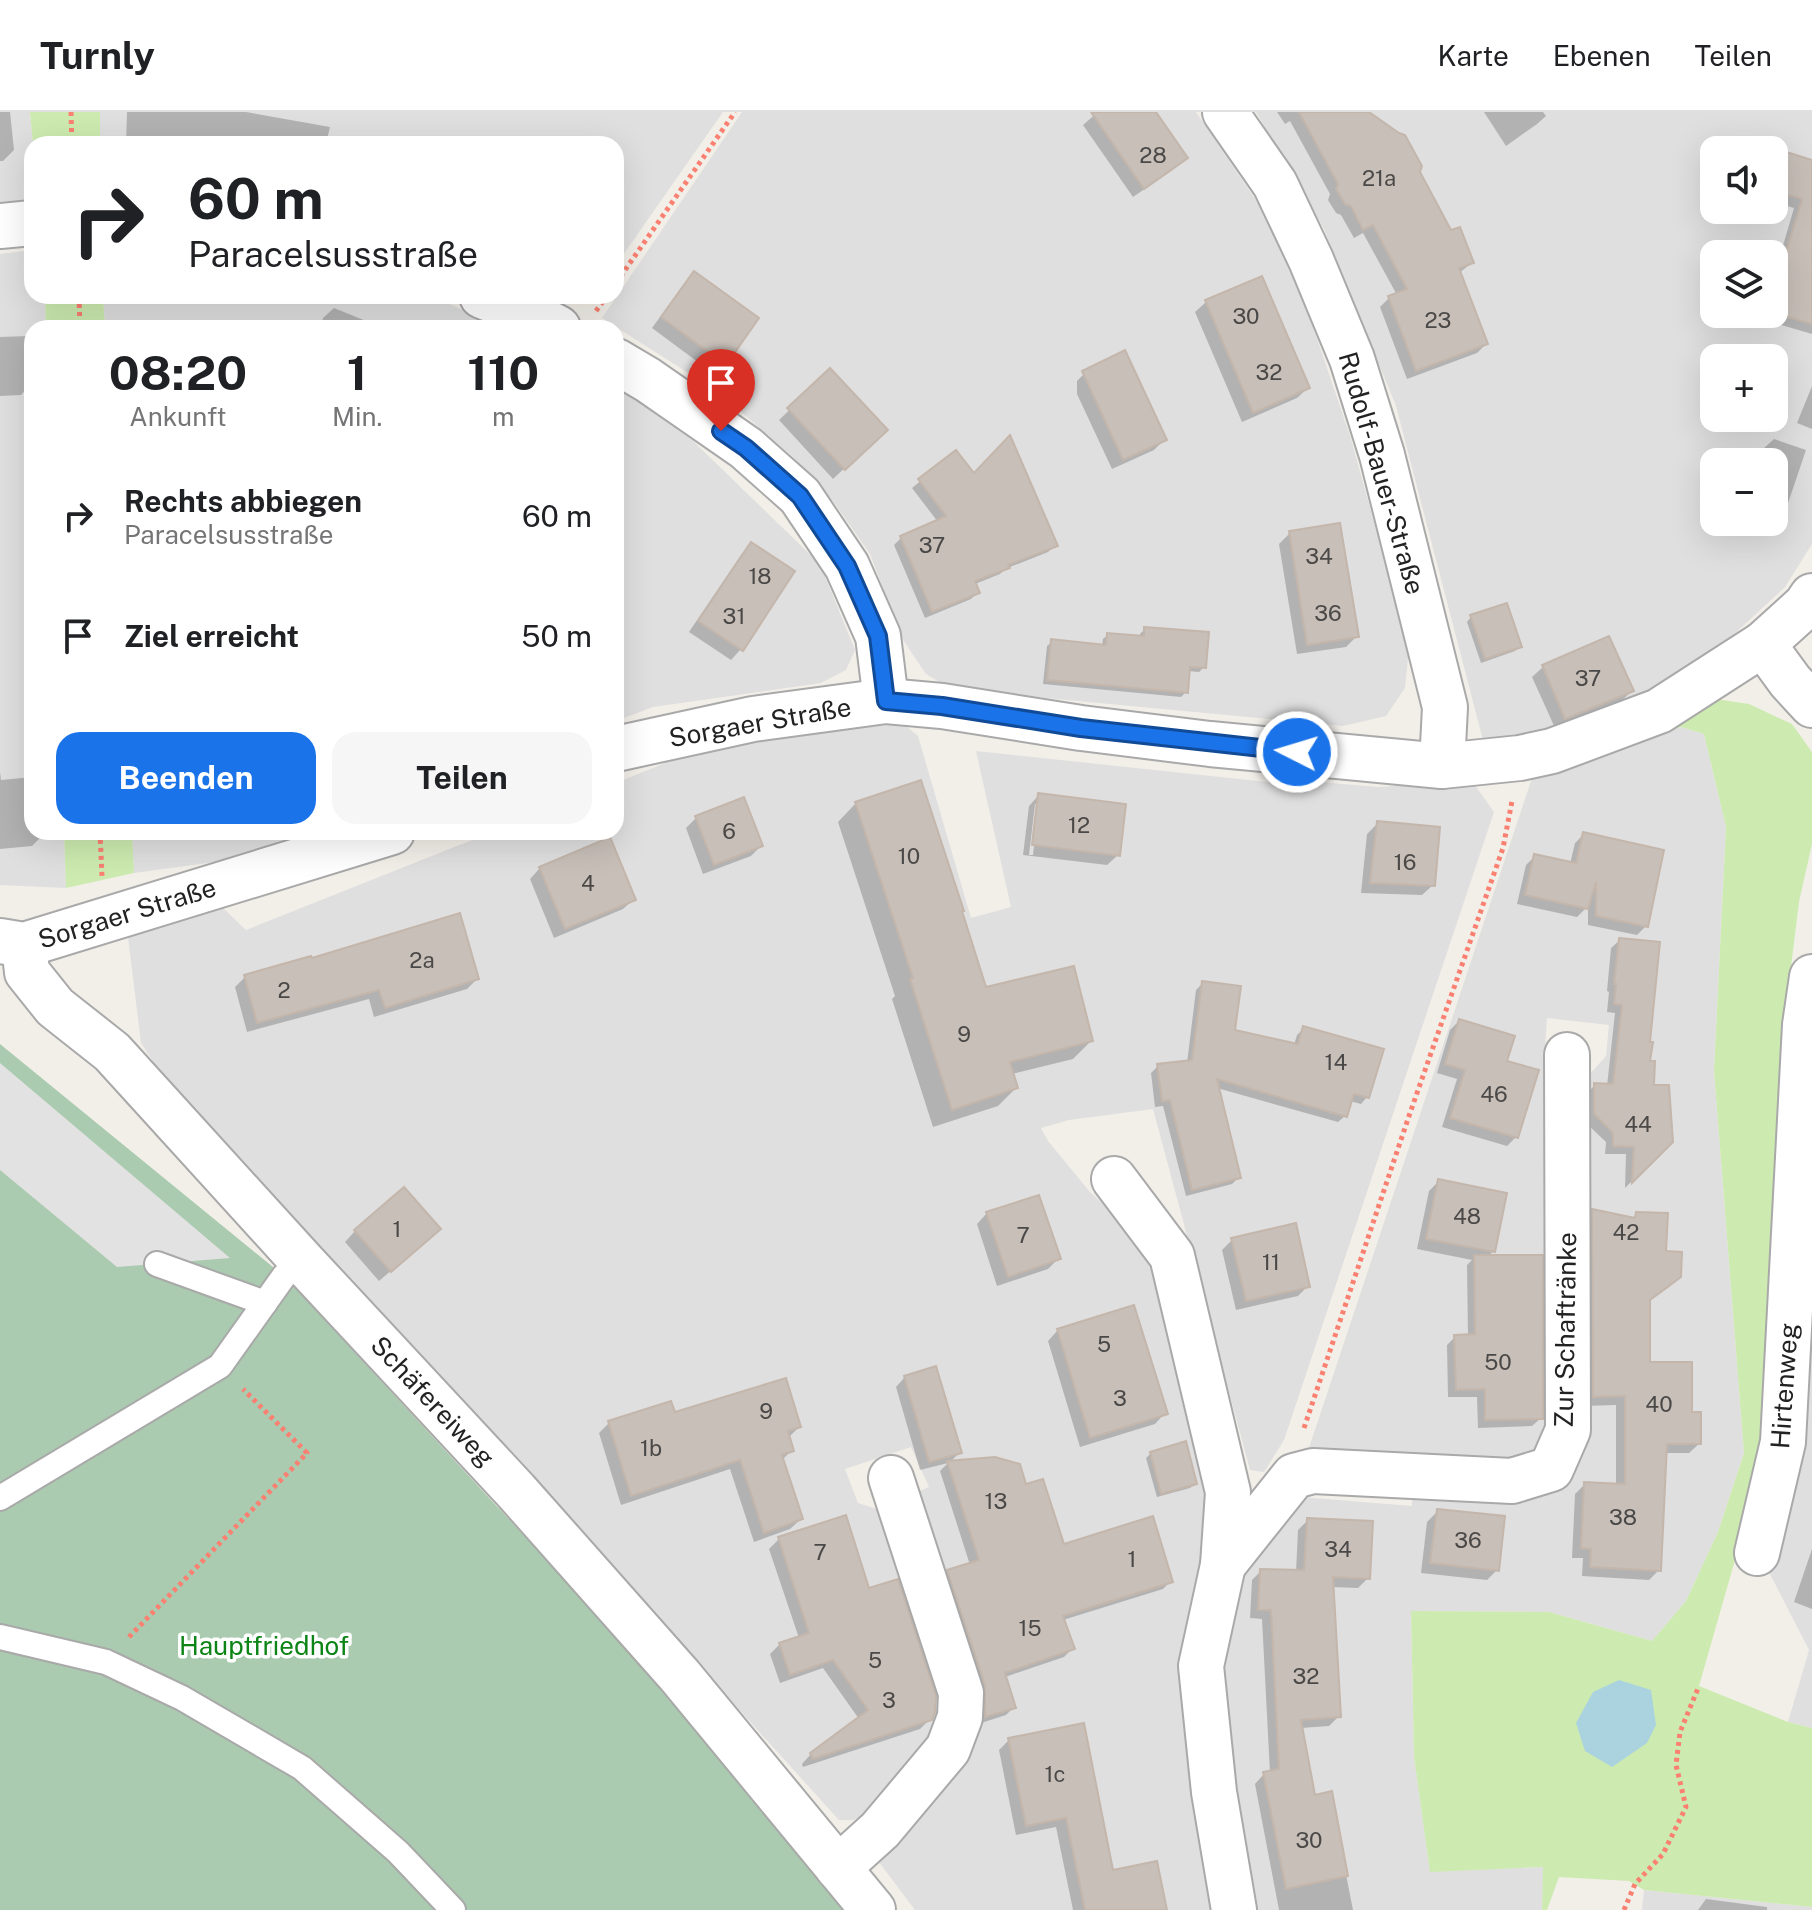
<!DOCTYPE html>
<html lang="de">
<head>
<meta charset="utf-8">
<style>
	:root { --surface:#fff; --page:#f6f6f6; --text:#202124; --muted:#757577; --line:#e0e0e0; --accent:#1a73e8 }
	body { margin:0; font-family:"Public Sans",sans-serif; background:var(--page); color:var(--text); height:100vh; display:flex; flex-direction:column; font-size:30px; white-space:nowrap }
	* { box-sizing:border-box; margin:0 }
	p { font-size:26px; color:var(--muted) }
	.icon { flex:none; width:44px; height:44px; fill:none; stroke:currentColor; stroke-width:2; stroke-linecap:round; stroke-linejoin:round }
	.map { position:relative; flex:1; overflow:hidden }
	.details { position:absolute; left:24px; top:208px; width:600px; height:520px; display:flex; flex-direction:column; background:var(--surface); border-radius:24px; box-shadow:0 8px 32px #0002 }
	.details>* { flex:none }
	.guide { position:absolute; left:24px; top:24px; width:600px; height:168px; border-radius:24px; box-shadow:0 8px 32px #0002; background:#fff; color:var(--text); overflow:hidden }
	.buttons { position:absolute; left:1700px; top:24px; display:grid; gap:16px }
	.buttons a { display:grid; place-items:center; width:88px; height:88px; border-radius:16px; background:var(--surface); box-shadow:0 8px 32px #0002; font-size:40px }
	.pin { position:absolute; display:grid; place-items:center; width:68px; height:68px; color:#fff; margin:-82px -34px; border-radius:50% 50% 50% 0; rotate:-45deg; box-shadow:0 0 8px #0007 }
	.pin .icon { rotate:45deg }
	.me { position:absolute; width:88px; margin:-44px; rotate:275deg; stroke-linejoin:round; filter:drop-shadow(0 0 6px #0008) }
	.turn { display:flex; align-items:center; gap:28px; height:168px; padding:0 32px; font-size:36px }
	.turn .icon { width:104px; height:104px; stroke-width:2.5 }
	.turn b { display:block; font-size:56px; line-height:68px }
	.eta { display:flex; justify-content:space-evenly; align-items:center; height:136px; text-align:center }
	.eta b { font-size:48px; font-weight:700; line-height:56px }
	.action { display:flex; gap:16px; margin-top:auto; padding:16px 32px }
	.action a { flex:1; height:92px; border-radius:24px; background:var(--accent); color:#fff; font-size:32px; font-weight:700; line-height:92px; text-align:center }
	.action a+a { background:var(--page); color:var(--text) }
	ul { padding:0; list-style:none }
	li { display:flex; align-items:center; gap:24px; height:120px; padding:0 32px }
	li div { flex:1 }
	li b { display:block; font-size:30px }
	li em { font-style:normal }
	header { display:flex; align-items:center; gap:48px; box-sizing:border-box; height:112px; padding:0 40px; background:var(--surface); border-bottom:2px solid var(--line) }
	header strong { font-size:38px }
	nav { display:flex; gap:44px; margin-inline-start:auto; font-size:28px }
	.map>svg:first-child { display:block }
	.residential { fill:#e0dfdf; fill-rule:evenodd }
	.grass { fill:#cdebb0 }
	.cemetery { fill:#aacbaf }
	.parking { fill:#e2e2e2 }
	.water { fill:#aad3df }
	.shadow { fill:#0003; fill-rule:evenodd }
	.building { fill:#c7bfb8; stroke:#c4b6ab; stroke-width:2 }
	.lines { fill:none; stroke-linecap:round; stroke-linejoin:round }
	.service-casing { stroke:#a9a9a9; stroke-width:28 }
	.minor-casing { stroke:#a9a9a9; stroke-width:48 }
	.path { stroke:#fa8072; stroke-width:5; stroke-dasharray:4 4; stroke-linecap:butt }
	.service { stroke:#fff; stroke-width:24 }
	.minor { stroke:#fff; stroke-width:44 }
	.route-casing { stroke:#114b97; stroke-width:20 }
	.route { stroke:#1a73e8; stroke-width:14 }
	.labels { text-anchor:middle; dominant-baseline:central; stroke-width:7; stroke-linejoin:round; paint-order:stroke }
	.number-label { font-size:22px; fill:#4b4948 }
	.street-label { font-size:26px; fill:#222; stroke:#fff }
	.park-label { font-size:26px; fill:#0c8416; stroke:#fff }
</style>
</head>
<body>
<header>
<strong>Turnly</strong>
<nav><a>Karte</a><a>Ebenen</a><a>Teilen</a></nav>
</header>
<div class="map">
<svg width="1812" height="1798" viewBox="0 0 1812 1798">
	<rect width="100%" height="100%" fill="#f2efe9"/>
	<g class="residential">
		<path d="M0,0h30l3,32 -1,55 -32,4z"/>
		<path d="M100,0h623l-107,153v-121h-516z"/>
		<path d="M742,0h454l70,103 34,73 51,151 58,209 -4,40 -19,28 -43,10 -392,-37 -25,-15 -23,-34 -33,-86 -37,-53 -41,-45 -74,-64 -116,-74z"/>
		<path d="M1256,0h556v432l-27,43 -54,50 -70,50 -104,47 -73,10 -88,-338 -72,-177zM1714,38h60v60h-60zM1714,142h60v60h-60zM1714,246h60v60h-60zM1714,350h60v60h-60z"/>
		<path d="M32,138v46h13l1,32h-14v504h32l2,56 -66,-3v-631z"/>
		<path d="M103,184h329l71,32h-398z"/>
		<path d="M616,274l77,55 127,123 35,86 -9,20 -25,13 -168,24 -37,14z"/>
		<path d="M898,612l9,3 11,9 53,182 40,-11 -35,-156 328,35 4,-5 70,6 94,-6 22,31 -210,628 -20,32 -14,-2 -97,-361 -84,11 -28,8 7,13 42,51 58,52 64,233 8,433h-305l-36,-48 33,-46 55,-63 8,-14 1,-22 -61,-224 14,-6 -18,-40 -66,22 13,34 19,6 66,205 -2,14 -74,86 -14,6h-14l-683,-754 -15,-23 -13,-106 95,-29 23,22 246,-98h124v-49l96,-39z"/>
		<path d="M1681,615l23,7 22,93 -12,244 30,382 -26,79 -32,69 -34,40 -103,-29 -138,-1 3,146 16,114 114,-4 -2,43h-288l-29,-165v-108l12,-53 52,-88 123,10v-18l128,5 30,-17 15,-32 -4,-360 25,-28 3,-31 -62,-7 -4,56 11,4 -3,344 -5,20 -11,12 -18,11 -211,-8 226,-679z"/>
		<path d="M132,720h186l-81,27 -103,14z"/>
		<path d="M1812,1125v491l-24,-6 21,-72 -41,-80z"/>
		<path d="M1644,1778l168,17v3h-170z"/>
	</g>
	<g class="grass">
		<path d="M30,0h70v32h-67z"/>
		<path d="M45,184h58l2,32h-59z"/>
		<path d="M1716,587l33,5 43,20 20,28v92l-13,58 -9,73 -25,441 -24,123 -42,147 89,36 24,6v179l-168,-17 -15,-9 -70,-4 -12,33h-5l1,-43 -113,5 -16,-115 -3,-146 138,1 103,29 34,-40 32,-69 26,-79 -30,-382 12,-244 -22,-93 -23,-7 -101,34z"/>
		<path d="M64,720h68l2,41 -68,15z"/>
	</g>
	<path class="cemetery" d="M0,932l284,232 368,398 196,236h-848z"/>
	<path class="parking" d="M0,951l230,195 -113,9 -117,-97z"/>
	<path class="water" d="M1619,1568l32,10 5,35 -9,18 -35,24 -27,-16 -9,-28 17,-31z"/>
	<g class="shadow">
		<path d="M0,0h10l4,38 -11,11h-3z"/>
		<path d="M127,0h119l84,15 -4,17h-200z"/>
		<path d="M1098,0h56l31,46 -10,10 -42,29 -50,-72z"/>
		<path d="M1277,0h89l52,60 32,60 22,31 -13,10 27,71 -9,9 -70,26 -27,-72 9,-9 8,-3 -34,-62 -9,5 -13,-23 -5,-2 -8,-13 2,-6 -40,-73 -5,3z"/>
		<path d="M1484,0h59l3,4 -9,8 -31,22z"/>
		<path d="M392,27l16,5h-21z"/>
		<path d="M1781,40l31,10v172l-51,-15 2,-5h11v-38l20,-68 -20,-6v-43z"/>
		<path d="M694,161l30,90 -10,11 -62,-46 32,-44z"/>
		<path d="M1261,167l47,109 -11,10 -55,24 -47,-110 11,-10z"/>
		<path d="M334,196l37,15 -2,5h-49l3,-10z"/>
		<path d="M29,224l2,48 -10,11 -21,1v-59z"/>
		<path d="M1088,258l77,69 -11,11 -42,19 -35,-75v-13z"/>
		<path d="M830,259l55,59 -52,49 -54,-59z"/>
		<path d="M1812,274v43l-15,-6z"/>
		<path d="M1774,327l32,11 -24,71 -10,11 -30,-10h32v-60h-15l4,-13z"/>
		<path d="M955,341l19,23 81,69 -7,7 -43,17 -5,5 -25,10 3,8 -7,7 -46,19 -31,-73 7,-7 37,-16 -26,-34z"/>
		<path d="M1290,421l66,104 -10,10 -49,7 -18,-110z"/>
		<path d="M751,432l-10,105 -10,11 -42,-28 52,-77z"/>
		<path d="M1471,505l48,29 -4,5 -34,12 -14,-41z"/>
		<path d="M1145,517l59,38 -5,5 -11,-1 -2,21 -5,5 -138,-13 4,-38 5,-4 50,5 1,-8 5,-4 32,3v-4z"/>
		<path d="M1543,555l89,24 -11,10 -66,27 -23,-51z"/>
		<path d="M0,660l1,8 31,-3v55h10v4l-10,10 -32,3z"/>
		<path d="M1039,683l79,60 -11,10 -84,-10 6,-49zM1035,692h4l-6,51h-4z"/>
		<path d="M856,691l129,186 106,52 -18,18 -61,15 4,14 -18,18 -65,21 -41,-128 3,-3 -57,-174z"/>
		<path d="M696,706l65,28 -10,10 -48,18 -17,-46z"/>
		<path d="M1378,711l55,62 -11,10 -61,-2 6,-59z"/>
		<path d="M1584,722l62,92 -9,9 -49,-10v-19l-11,11 -60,-13 9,-39 9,-9 35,8 5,-21z"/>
		<path d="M540,756l94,31 -11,10 -69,29 -24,-59z"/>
		<path d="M1620,828l32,147 19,55 -46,46 1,-34h-21l1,-12 -20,-19 1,-30 8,-8 12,1 8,-73 -8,-1 2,-20 -2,-1 4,-43z"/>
		<path d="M245,865l232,2 -10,10 -93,28 -5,-18 -122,33 -12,-45z"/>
		<path d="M1203,871l30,48 61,14 3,-10 7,-7 63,69 -6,7 -11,-3 -5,15 -7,6 -121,-34 22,89 -7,7 -46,12 -23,-90 -8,1 -4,-34 7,-7 29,-3 9,-73z"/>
		<path d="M1459,909l46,41 11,75 -9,9 -65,-19 15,-48 -20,-6 13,-43z"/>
		<path d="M1439,1069l54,70 -5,6 53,161 -9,8 -54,2 -1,-31h-29l-1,-52 8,-8h13l-1,-72 5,-5 -55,-11 12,-58z"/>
		<path d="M1593,1100l39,7 5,-5 42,62 -10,11 -21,15v62l42,50 9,30 -10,9h-25l-5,117 -10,10 -67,-4 1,-18h-11l3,-64 10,-10 31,1v-80l-32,1 -1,-185z"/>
		<path d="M987,1101l71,46 -10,10 -51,17 -20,-62z"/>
		<path d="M355,1119l73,8 -49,42 -34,-39z"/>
		<path d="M1232,1128l76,46 -10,10 -62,14 -14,-60z"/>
		<path d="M1058,1218l107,83 -10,11 -75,23 -32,-106z"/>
		<path d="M905,1265l54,76 -10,10 76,24 38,59 108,35 -8,8 -100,31 9,29 -8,8 -59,20 9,30 -8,8 -28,9 -38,-144 8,-8 22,-7 -30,-94 8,-8 -28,7 -24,-83z"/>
		<path d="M670,1291l4,12 125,12 -10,10 2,14 -10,10 20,58 -11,10 -36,13 -24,-73 -109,36 -22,-72 10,-10z"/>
		<path d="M1151,1341l44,31 -5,4 -33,9 -11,-39z"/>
		<path d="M1438,1399l59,59 -10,10 -66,-7 6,-51z"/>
		<path d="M1308,1408l60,58 -10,10 -27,-1 7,130 -9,9 -28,2 12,69 17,-3 23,116h-74l-24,-126 9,-10 6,-1 -8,-154 -12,-1 2,-38 9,-9 35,1 2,-42z"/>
		<path d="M779,1427l89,51 62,129 -10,10 -117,38 -1,-3 9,-10 48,-35 -36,-51 -43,15 -10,-29 10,-10 19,-6 -30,-89z"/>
		<path d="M1812,1437v60l-18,-7z"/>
		<path d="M1009,1628l102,132 54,38h-92l-17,-83 -40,8 -17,-85z"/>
		<path d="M1706,1787l61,8v3h-69z"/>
	</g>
	<g class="building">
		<path d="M1091,0h65l32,46 -44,31z"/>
		<path d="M1299,0h70l30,21 6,2 17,31 -2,6 31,58 9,-3 14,36 -15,5 29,76 -72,27 -28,-75 19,-7 -34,-64 -10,5 -12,-24 -6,-2 -9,-15 2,-5z"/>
		<path d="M1780,38l32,10v164l-38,-11v-21l28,-93 -28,-8v-19z"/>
		<path d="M694,159l65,47 -33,47 -65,-48z"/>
		<path d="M1262,164l48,112 -57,25 -48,-113z"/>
		<path d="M1125,238l42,90 -44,20 -41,-89z"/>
		<path d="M830,256l58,62 -43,40 -58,-62z"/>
		<path d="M1010,323l48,111 -50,19 2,3 -35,13 5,12 -48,19 -32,-76 46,-20 -28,-37 38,-29 18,23z"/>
		<path d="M1340,411l19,114 -52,8 -18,-114z"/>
		<path d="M751,430l44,29 -52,80 -45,-30z"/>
		<path d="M1507,491l15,44 -37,12 -15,-44z"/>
		<path d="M1144,515l65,5 -3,36 -16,-1 -2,26 -141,-13 4,-41 55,6 1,-12 37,3z"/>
		<path d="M1609,524l25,55 -69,28 -23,-54z"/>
		<path d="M921,668l43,131h-2l24,76 88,-21 19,75 -83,21 8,26 -66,22 -42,-131 3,-1 -58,-176z"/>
		<path d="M1038,681l88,11 -6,52 -88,-11z"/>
		<path d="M744,685l19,49 -49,19 -19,-49z"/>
		<path d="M1377,709l63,6 -5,59 -65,-3z"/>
		<path d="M1583,720l81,18 -16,77 -52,-11v-34l-8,27 -63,-14 9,-41 42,9z"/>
		<path d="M610,725l26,63 -71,29 -26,-62z"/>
		<path d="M460,801l19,66 -94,29 -6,-18 -122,33 -13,-48 67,-19 1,2z"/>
		<path d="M1619,826l41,4 -10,100h3l-3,19h5l-1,24h15l4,57 -41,41 2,-36 -21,-1v-13l-19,-19v-31l19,1 9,-79 -8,-1 2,-20h-2z"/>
		<path d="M1202,869l39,5 -6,44 63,14 5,-18 81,23 -15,49 -15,-4 -7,23 -130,-38 24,99 -49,12 -22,-90 -8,1 -5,-37 35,-4z"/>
		<path d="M1459,907l56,17 -8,25 32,9 -21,68 -68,-20 15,-48 -20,-6z"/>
		<path d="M1438,1067l69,14 -12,59 -69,-13z"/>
		<path d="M404,1075l37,42 -50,43 -37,-42z"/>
		<path d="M1039,1083l22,64 -53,18 -22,-65z"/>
		<path d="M1592,1097l43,9 1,-6 32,1 -2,38 16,1 -1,25 -31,23v62h42v50h9v32h-34l-6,127 -71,-4 1,-18 -10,-1 3,-66 41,2v-88l-32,1z"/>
		<path d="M1296,1111l14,64 -64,14 -15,-63z"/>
		<path d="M1474,1143h69v164l-58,1v-31l-29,1 -2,-55 21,-1z"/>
		<path d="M1134,1193l34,109 -78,24 -33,-109z"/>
		<path d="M936,1254l26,87 -33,9 -25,-86z"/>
		<path d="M786,1266l15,49 -13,4 6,20 -12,4 21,64 -39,14 -24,-73 -109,36 -23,-75 63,-20 4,11z"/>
		<path d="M1186,1329l11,43 -36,10 -11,-42z"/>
		<path d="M995,1345l25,7 6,20 17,-5 21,65 89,-28 20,66 -110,34 12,33 -70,24 11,35 -31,9v-32l-38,-115 32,-10 -32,-99z"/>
		<path d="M1437,1397l68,7 -6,55 -69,-8z"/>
		<path d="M846,1403l23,73 29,-9 38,117 -1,16 -3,8 -119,39 -3,-6 58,-43 -35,-50 -43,15 -11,-32 30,-10 -31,-96z"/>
		<path d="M1307,1406l66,3 -3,58 -37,-2 8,140 -40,3 14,75 17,-4 16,85 -62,13 -23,-117 16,-3 -8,-159h-13l2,-41 44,1z"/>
		<path d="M1084,1611l29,147 44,-9 10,49h-82l-19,-92 -40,8 -18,-88z"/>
	</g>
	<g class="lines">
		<g class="service-casing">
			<g id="service">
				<path d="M157,1152l108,39"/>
				<path d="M0,1386l220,-132 64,-90 19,-14"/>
				<path d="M0,1525l106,25 76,36 120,70 96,84 55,58"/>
			</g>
		</g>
		<g class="minor-casing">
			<g id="minor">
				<path d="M1225,0l50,72 36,76 41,99 30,96 63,252 -3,59"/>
				<path d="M0,114l32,-3"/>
				<path d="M482,184l63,25 13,7"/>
				<path d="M616,249l32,19 98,68 54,48 47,70 31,70 8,65"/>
				<path d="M1763,532l27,37 22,24"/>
				<path d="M616,637l137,-30 133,-18 56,5 139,22 129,16 232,22 78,-8 32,-7 107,-40 104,-67 43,-39 6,-9"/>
				<path d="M0,829l24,4 368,-113"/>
				<path d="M24,833l3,27 28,35 57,45 191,210 213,229 164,185 193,234"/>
				<path d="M1114,1067l58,77 56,236 -5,73 -22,101 13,126 20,118"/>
				<path d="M1757,1441l26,-111 22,-417 7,-48"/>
				<path d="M1223,1453l71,-89 19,-5 199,10 39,-12 17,-39 -1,-375"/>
				<path d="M838,1756l42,-38 68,-81 12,-32 1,-24 -70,-215"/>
			</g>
		</g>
		<g class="path">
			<path d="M71,0l1,32"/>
			<path d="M616,171l119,-171"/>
			<path d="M79,184l1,32"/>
			<path d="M596,199l11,-15"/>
			<path d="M100,720l2,44"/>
			<path d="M1304,1316l106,-315 93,-265 9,-47"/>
			<path d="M129,1525l178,-184 -64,-64"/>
			<path d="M1624,1798l11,-26 28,-30 23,-47 -10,-42 4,-33 19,-46"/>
		</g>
		<use href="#service" class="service"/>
		<use href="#minor" class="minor"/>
	</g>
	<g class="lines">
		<g class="route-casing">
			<path id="route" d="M721,319l25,17 54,48 47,70 31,70 8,65 56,5 139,22 216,24"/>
		</g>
		<use href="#route" class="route"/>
	</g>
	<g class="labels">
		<g class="number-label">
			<text x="1153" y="43">28</text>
			<text x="1379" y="66">21a</text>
			<text x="1246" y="204">30</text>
			<text x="1438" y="208">23</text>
			<text x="1269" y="260">32</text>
			<text x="932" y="433">37</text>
			<text x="1319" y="444">34</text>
			<text x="760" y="464">18</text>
			<text x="1328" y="501">36</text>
			<text x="734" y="504">31</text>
			<text x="1588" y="566">37</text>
			<text x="1079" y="713">12</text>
			<text x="729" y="719">6</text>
			<text x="909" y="744">10</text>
			<text x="1405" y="750">16</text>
			<text x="588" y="771">4</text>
			<text x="422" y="848">2a</text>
			<text x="284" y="878">2</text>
			<text x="964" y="922">9</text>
			<text x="1336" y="950">14</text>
			<text x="1494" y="982">46</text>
			<text x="1638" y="1012">44</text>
			<text x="1467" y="1104">48</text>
			<text x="397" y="1117">1</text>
			<text x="1626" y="1120">42</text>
			<text x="1023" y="1123">7</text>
			<text x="1271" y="1150">11</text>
			<text x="1104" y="1232">5</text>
			<text x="1498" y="1250">50</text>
			<text x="1120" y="1286">3</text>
			<text x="1659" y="1292">40</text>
			<text x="766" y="1299">9</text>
			<text x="651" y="1336">1b</text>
			<text x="996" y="1389">13</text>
			<text x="1623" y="1405">38</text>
			<text x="1468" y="1428">36</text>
			<text x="1338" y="1437">34</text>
			<text x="820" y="1440">7</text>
			<text x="1132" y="1447">1</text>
			<text x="1030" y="1516">15</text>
			<text x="875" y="1548">5</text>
			<text x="1306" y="1564">32</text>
			<text x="889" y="1588">3</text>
			<text x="1055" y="1662">1c</text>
			<text x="1309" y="1728">30</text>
		</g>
		<g class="street-label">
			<text transform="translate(1382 361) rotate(74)">Rudolf-Bauer-Straße</text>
			<text transform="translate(760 610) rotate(-10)">Sorgaer Straße</text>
			<text transform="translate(127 801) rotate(-17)">Sorgaer Straße</text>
			<text transform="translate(1565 1218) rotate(-89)">Zur Schaftränke</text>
			<text transform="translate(1784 1274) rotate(-86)">Hirtenweg</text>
			<text transform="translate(433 1289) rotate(47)">Schäfereiweg</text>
		</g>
		<g class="park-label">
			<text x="264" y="1533">Hauptfriedhof</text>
		</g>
	</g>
</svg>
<div class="buttons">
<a><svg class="icon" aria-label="sound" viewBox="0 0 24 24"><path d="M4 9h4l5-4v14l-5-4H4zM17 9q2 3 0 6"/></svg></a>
<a><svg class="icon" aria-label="layers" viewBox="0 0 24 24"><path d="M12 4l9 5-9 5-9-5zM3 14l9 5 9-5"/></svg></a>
<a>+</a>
<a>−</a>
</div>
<div class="pin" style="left:721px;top:319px;background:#d93025"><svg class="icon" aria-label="arrive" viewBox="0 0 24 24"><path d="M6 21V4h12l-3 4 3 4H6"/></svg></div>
<svg class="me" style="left:1297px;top:640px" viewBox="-20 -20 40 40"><circle r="17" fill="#1a73e8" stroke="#fff" stroke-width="3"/><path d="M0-11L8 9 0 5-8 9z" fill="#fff"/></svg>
<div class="guide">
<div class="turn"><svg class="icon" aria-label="right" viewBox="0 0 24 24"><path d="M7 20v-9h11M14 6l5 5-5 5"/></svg><div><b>60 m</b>Paracelsusstraße</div></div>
</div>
<section class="details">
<div class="eta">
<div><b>08:20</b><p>Ankunft</p></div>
<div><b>1</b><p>Min.</p></div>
<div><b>110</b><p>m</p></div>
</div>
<ul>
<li><svg class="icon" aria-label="right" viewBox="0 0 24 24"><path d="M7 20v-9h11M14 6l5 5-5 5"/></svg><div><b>Rechts abbiegen</b><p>Paracelsusstraße</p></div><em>60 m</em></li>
<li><svg class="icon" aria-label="arrive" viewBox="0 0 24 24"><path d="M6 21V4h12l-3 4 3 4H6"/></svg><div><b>Ziel erreicht</b></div><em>50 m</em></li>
</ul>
<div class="action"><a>Beenden</a><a>Teilen</a></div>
</section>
</div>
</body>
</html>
